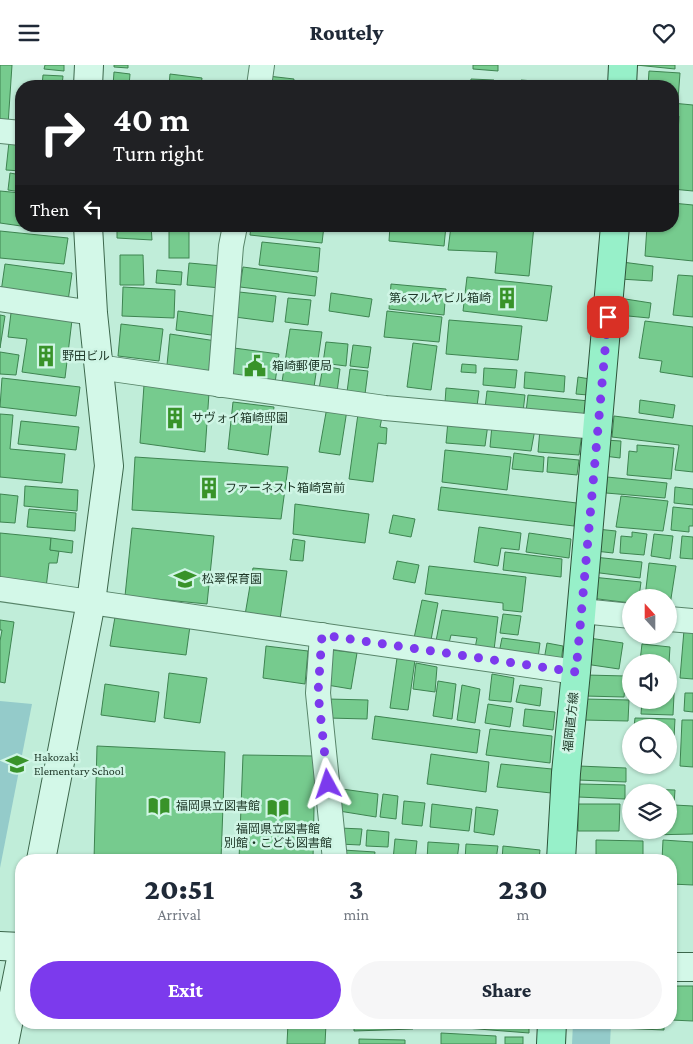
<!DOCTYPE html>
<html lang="en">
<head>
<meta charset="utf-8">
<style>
	:root { --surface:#fff; --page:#f6f6f7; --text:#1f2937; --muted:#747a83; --accent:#7c3aed }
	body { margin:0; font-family:"Crimson Pro","Noto Sans JP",serif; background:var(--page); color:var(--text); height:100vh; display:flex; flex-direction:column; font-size:19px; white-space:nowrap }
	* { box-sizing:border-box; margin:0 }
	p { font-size:16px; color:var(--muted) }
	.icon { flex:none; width:28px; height:28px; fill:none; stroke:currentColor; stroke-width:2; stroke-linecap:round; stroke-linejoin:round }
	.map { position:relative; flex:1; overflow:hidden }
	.drawer { position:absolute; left:15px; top:789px; width:662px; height:175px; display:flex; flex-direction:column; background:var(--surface); border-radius:20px; box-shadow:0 1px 4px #0004 }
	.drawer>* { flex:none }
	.hud { position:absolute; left:15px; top:15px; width:664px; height:152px; border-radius:20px; box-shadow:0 1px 4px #0004; background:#202124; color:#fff; overflow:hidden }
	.needle { width:32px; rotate:339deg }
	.tools { position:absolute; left:622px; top:524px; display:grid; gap:10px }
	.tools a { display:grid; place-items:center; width:55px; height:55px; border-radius:50%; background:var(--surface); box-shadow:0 1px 4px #0004; font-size:25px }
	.pin { position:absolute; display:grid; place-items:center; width:42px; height:42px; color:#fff; margin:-21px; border-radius:10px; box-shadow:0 2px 8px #0006 }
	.me { position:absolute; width:55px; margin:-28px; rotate:355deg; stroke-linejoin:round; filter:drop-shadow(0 0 4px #0008) }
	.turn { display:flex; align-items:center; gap:18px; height:105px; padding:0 15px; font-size:22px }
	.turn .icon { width:65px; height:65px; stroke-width:2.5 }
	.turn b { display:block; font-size:35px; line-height:42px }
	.then { display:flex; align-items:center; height:48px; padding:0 15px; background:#0003; gap:10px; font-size:19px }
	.eta { display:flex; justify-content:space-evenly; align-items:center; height:85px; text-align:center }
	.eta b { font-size:30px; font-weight:800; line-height:35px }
	.action { display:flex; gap:10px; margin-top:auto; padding:10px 15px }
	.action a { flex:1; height:58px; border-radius:30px; background:var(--accent); color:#fff; font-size:20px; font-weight:800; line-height:58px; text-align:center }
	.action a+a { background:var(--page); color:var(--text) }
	header { display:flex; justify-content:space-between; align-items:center; height:65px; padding:0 15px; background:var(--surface); font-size:22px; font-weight:800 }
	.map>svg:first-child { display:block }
	.green { fill:#94cbca }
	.building { fill:#76cb8e; stroke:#3e8451 }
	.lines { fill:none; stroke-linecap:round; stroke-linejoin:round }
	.street-casing { stroke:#58856a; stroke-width:26 }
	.secondary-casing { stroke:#3c674c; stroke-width:30 }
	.primary-casing { stroke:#2d5339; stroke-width:30 }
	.street { stroke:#d3f8e8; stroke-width:24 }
	.secondary { stroke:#d3f8e8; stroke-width:28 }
	.primary { stroke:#97f0c9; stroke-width:28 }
	.route { stroke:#7c3aed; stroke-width:9; stroke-dasharray:0 16.2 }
	.labels { text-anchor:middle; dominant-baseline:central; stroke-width:5; stroke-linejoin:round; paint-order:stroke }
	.poi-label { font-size:12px; fill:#1c3525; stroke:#cff5e5; text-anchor:start }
	.street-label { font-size:12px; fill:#1c3525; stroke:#cff5e5 }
</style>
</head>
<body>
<header><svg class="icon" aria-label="menu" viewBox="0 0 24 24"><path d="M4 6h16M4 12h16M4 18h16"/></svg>Routely<svg class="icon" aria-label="heart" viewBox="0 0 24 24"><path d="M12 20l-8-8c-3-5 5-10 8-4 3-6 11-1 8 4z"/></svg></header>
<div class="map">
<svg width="693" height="979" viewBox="0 0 693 979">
	<rect width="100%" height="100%" fill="#c0edd9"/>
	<g class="green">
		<path d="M0,636l32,3 -32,164z"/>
		<path d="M573,958h38l-1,21h-38z"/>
	</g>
	<g class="building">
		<path d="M0,0h12l-4,60 -8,-1z"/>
		<path d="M45,0h19v6l-20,-2z"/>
		<path d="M114,0h14v3l-14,-1z"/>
		<path d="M473,0h25v6l-25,-2z"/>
		<path d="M636,0h39v4z"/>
		<path d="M649,6l31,2 -2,27h-6v-14h-24z"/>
		<path d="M114,7l16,2 -1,12h-16z"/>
		<path d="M170,9l32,4 -1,8h-32z"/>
		<path d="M43,10l20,1 -1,10h-20z"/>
		<path d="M268,11l26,3 -1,7h-26z"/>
		<path d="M471,14l23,1v6h-24z"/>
		<path d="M521,15l78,6h-78z"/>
		<path d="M672,38l21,2v86l-21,-2v-11h5v-18h-5v-10l5,1 2,-35h-7z"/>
		<path d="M9,77l12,2v27l-15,-1z"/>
		<path d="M10,108l11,2v17l-13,-2z"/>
		<path d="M0,126l21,2v33l-21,-3z"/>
		<path d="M672,138l21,2v56l-48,-5 2,-30h25z"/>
		<path d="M25,161h37v4z"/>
		<path d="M117,161h34l1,14 -35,-2z"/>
		<rect x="169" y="161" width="20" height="32"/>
		<path d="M251,161h73l-2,17 -72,-8z"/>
		<path d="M390,161h56l-2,20 -55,-5z"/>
		<path d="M451,161l48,5v-5h35l-5,50 -34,-3 2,-21 -49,-2z"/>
		<path d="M0,166l68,7 -4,26 -64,-6z"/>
		<path d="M262,177l58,6 -2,24 -59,-7z"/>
		<path d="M120,190h23l1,30h-24z"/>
		<path d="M622,197l31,4 -1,15 -32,-2z"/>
		<path d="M189,198l34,3 -2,22 -34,-3z"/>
		<path d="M5,199l67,9 -4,28 -67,-9z"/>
		<path d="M243,202l74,10 -2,19 -75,-9z"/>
		<path d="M157,205l25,2 -1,13 -25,-2z"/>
		<path d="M678,210l15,1v41l-20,-2z"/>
		<path d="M467,212l85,9 -5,35 -84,-10z"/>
		<path d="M391,219l55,5 -2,26 -55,-6z"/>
		<path d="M123,222l52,3 -1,28 -52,-2z"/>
		<path d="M239,227l37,4 -3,26 -38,-5z"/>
		<path d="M331,228l41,6 -3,18 -40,-6z"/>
		<path d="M288,233l23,2 -3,25 -23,-3z"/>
		<path d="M619,233l32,5 -2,15 -31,-3z"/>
		<path d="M178,246l42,6 -2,19 -42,-6z"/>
		<path d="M387,246l55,6 -3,25 -55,-5z"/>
		<path d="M11,248l61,7 -7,58 -43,-6 5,-33 -19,-2z"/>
		<path d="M0,250l5,1 -5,32z"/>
		<path d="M449,255l73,6 -4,34 -72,-6z"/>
		<path d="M645,256l48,6v50l-33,-5 2,-11 -23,-3z"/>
		<path d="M121,259l42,5 -4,32 -41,-5z"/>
		<path d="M290,264l32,3 -8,55 -32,-5z"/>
		<path d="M170,269l46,7 -3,31 -46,-7z"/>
		<path d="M326,277l22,2 -2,22 -23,-3z"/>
		<path d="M413,278l24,3 -6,44 -24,-3z"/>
		<path d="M353,280l18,2 -3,21 -18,-2z"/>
		<path d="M234,283l45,6 -4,29 -45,-6z"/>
		<path d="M0,287l19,3 -3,20 -16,-1z"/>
		<path d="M462,299l14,1v8l-15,-1z"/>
		<path d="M323,301l17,3 -3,23 -18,-3z"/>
		<path d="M484,303l33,2 -2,18 -32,-3z"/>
		<path d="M350,304l18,2 -3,23 -18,-2z"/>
		<path d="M525,307l40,4 -1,16 -40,-4z"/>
		<path d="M578,312l12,2 -2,16 -12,-1z"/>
		<path d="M2,313l78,9 -4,29 -76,-9z"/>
		<path d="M144,320l65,8 -4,59 -65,-9z"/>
		<path d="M446,323l33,3 -2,15 -32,-3z"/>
		<path d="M487,326l38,4 -2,17 -38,-4z"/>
		<path d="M528,330l61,6 -3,17 -60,-6z"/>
		<path d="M640,335l35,5 -2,13 -34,-5z"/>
		<path d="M233,337l41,5 -6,48 -40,-6z"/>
		<path d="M327,342l20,3 -7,45 -21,-3z"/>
		<path d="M0,349l13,1 -3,34 55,5 -3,29 -62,-6z"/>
		<path d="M358,349l24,3 -2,10 7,1 -1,16 -8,-1 -5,39 -24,-3z"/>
		<path d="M614,351l79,10v46l-18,-2 4,-25 -67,-8z"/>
		<path d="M21,356l58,6 -3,23 -58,-6z"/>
		<path d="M448,356l40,3 -3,22 -39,-3z"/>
		<path d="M492,360l43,4 -4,22 -41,-4z"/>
		<path d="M540,364l42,4 -3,22 -41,-3z"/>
		<path d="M605,375l16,1 -1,17 -16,-2z"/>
		<path d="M637,380l37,3 -3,31 -44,-4 2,-24 8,1z"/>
		<path d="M445,385l66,7 -4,33 -65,-8z"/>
		<path d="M514,388l30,4 -1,15 -31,-3z"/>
		<path d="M135,392l153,10 -7,52 -149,-9z"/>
		<path d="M548,392l31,3 -2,15 -30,-3z"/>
		<path d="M607,412l60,6 -2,15 -59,-5z"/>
		<path d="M25,421l53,4 -1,21 -53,-5z"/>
		<path d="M441,422l136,16 -3,23 -136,-16z"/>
		<path d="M675,422l18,2v16l-19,-2z"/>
		<path d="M0,429l18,2 -3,27 -15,-1z"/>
		<path d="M621,431l47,5 -5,30 -47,-4z"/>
		<path d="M295,439l74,10 -4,29 -72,-9z"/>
		<path d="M673,442l20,2v17h-4v6l-18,-2z"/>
		<path d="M29,444l47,4 -1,18 -48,-4z"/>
		<path d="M393,450l22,4 -4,18 -22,-4z"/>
		<path d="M479,462l42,6 -2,17 -18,-2 -3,18 -24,-4z"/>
		<path d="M132,463l82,8 -7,68 -82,-8z"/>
		<path d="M597,464l19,2 -3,22 -18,-2z"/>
		<path d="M632,467l15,2 -3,21 -24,-2 1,-17 11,1z"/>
		<path d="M0,468l51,5 -1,12 9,1 -2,12h-8l-3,25 -46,-5z"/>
		<path d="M529,468l42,6 -2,19 -43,-6z"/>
		<path d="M654,469l19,2 -3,23 -19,-3z"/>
		<path d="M682,471l11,1v22l-13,-1z"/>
		<path d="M51,473l22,3 -1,12 -22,-3z"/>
		<path d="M293,474l12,2 -2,20 -13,-1z"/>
		<path d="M505,487l57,7 -1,18 -58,-7z"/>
		<path d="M594,492l48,5 -2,16 -48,-6z"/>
		<path d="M397,496l22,4 -4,18 -22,-4z"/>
		<path d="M649,498l27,3 -6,39 -1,-1v-7h-24z"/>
		<path d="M429,501l97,11 -4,35 -19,-2v-7l-78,-9z"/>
		<path d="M253,503l34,3 -7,48 -35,-4z"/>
		<path d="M592,512l49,5 -2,15h-8v6l-41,-5z"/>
		<path d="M422,535l16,3 -8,42 -17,-2z"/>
		<path d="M442,545l56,7 -4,33 -19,-2 2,-10 -26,-3 -2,8 -13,-2z"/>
		<path d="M503,549l18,2 -3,19 -18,-2z"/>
		<path d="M115,552l75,9 -4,29 -76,-9z"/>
		<path d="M0,555l14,2 -9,61 -5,-1v-41l2,-11h-2z"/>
		<path d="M684,565l9,1v48l-13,-1z"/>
		<path d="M502,573l38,5 -2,15 -39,-5z"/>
		<path d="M589,573l34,5 -4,26 -34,-5z"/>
		<path d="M547,578l16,3 -2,17 -17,-3z"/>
		<path d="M642,579l28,3 -1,16h-20l-9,-2z"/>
		<path d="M266,581l42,5 -3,33 -42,-6z"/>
		<path d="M332,585l25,3 -6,36 -24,-4z"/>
		<path d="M397,593l18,2 -7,50 -18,-2z"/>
		<path d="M416,598l21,4 -2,25 -22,-3z"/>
		<path d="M169,608l38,5 -7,45 -36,-5z"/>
		<path d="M492,609l22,4 -3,24 -22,-2z"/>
		<path d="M586,610l40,1 -2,21 -39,-1z"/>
		<path d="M669,610h6l-2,40 -32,-1 1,-14h27z"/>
		<path d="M438,616l18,3 -4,35 -19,-3z"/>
		<path d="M105,619l54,8 -4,30 -54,-7z"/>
		<path d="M462,620l18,4 -5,34 -18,-3z"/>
		<path d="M520,620l22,3 -2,18 -24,-4z"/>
		<path d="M685,628h8v19l-9,-1z"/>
		<path d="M328,634l40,1 -1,19 -39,-1z"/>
		<path d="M584,634l45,1 -1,21 -45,-1z"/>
		<path d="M488,639l25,4 -3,19 -25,-4z"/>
		<path d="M525,644l30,3 -2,18 -30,-4z"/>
		<path d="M375,651l105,14 -3,23 -105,-14z"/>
		<path d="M635,653l40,1 -2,38h-4v-30h-35z"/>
		<path d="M682,655h11v47l-13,-1z"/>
		<path d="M490,664l62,7 -2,27 -64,-8z"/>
		<path d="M97,681l128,6 -4,108h-127z"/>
		<path d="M431,689l58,8 -3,30 -59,-8z"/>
		<path d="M243,690l72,1 -2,104h-74z"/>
		<path d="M501,699l51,5 -1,24 -54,-6z"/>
		<path d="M579,701l47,2v14l-48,-2z"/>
		<path d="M579,719l46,1v14l-47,-2z"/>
		<path d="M342,724l36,5 -2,23 -37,-6z"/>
		<path d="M641,724l34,1 -1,15 19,1v28l-44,1 1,-5h19v-37h-28z"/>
		<path d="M383,729l15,2 -2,23 -16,-2z"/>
		<path d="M404,736l21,2 -3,23 -20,-2z"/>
		<path d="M432,739l40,5 -3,22 -39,-4z"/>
		<path d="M578,739h42l-1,27h-41z"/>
		<path d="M476,742l22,3 -4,25 -20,-3z"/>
		<path d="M340,763l22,1 -2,16 -21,-1z"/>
		<path d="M367,765l22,2 -1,15 -22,-1z"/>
		<path d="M395,774l22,2 -2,19h-22z"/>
		<path d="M596,775l47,1v15l-47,-1z"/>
		<path d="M663,775l30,2v43l-22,-1v-24h-9z"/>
		<path d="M428,777l31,2 -2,16h-30z"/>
		<path d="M466,779l32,2 -2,14h-31z"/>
		<path d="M503,781l37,4 -1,10h-37z"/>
		<path d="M343,785l32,2 -1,8h-31z"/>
		<path d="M671,921h22v35l-22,-1z"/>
		<path d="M288,958l38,1 -1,20h-38z"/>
		<path d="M354,958h59v6l-59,2z"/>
		<path d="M422,958h17l-1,5h-17z"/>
		<path d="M453,958h76v10l-76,-6z"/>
		<path d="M617,958h47v7l-47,-2z"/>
		<path d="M441,968l55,3v8h-55z"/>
		<rect x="505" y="972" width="18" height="7"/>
		<path d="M359,974l46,1v4h-46z"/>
	</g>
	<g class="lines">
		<g class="street-casing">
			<g id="street">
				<path d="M259,21l3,-21"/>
				<path d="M0,66l21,2"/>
				<path d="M0,234l93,14"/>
				<path d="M98,302l287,41 212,19"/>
				<path d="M220,320l11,-139 4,-20"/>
				<path d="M0,524l576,83"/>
				<path d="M582,546l49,5"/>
				<path d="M669,554l24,2"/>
				<path d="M322,570l-4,58 17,167"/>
			</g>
		</g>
		<g class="secondary-casing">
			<g id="secondary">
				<path d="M88,21l1,-21"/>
				<path d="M41,795l50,-258 18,-136 -16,-153 -5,-87"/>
				<path d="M0,881l21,1"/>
				<path d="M671,902h22"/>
				<path d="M4,979l17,-85"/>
			</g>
		</g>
		<g class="primary-casing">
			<g id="primary">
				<path d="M622,21l1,-21"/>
				<path d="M561,795l5,-87 10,-101 39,-446"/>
				<path d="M551,979l1,-21"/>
			</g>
		</g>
		<use href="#street" class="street"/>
		<use href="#secondary" class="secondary"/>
		<use href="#primary" class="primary"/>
	</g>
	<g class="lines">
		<path class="route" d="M328,719l-10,-91 4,-58 254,37 32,-355"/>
	</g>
	<defs>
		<g id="building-bare" transform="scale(1.725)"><path d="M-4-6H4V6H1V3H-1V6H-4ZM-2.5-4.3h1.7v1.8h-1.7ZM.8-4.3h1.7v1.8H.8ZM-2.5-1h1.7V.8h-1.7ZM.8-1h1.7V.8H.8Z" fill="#389329" stroke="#cff5e5" stroke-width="2.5" paint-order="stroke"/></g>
		<g id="civic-bare" transform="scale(1.725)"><path d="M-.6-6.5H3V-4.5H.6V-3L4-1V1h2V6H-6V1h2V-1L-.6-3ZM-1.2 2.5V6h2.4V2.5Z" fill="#389329" stroke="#cff5e5" stroke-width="2.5" paint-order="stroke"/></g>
		<g id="school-bare" transform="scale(1.725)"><path d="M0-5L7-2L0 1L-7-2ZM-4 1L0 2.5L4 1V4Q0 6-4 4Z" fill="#389329" stroke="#cff5e5" stroke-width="2.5" paint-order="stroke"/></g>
		<g id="library-bare" transform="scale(1.725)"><path d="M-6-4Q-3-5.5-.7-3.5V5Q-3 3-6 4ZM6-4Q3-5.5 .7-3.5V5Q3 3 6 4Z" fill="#389329" stroke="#cff5e5" stroke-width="2.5" paint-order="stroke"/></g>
	</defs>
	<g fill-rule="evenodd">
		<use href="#building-bare" x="507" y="233"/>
		<use href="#building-bare" x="46" y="291"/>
		<use href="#civic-bare" x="255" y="301"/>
		<use href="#building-bare" x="175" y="353"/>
		<use href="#building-bare" x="209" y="423"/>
		<use href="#school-bare" x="185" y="514"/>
		<use href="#school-bare" x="17" y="699"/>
		<use href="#library-bare" x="159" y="741"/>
		<use href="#library-bare" x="278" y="743"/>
	</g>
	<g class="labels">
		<g class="poi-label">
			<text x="491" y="233" text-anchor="end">第6マルヤビル箱崎</text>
			<text x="62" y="291">野田ビル</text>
			<text x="272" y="301">箱崎郵便局</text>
			<text x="192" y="353">サヴォイ箱崎邸園</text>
			<text x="225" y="423">ファーネスト箱崎宮前</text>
			<text x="202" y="514">松翠保育園</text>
			<text x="34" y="692">Hakozaki<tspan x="34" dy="14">Elementary School</tspan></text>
			<text x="176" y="741">福岡県立図書館</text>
			<text x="278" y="764" text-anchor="middle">福岡県立図書館<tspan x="278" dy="14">別館・こども図書館</tspan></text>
		</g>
		<g class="street-label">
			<text transform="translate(571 657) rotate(-84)">福岡直方線</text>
		</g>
	</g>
</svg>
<div class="tools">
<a><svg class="needle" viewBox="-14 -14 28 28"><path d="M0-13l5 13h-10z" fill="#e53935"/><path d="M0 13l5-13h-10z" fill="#747a83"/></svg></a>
<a><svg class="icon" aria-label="sound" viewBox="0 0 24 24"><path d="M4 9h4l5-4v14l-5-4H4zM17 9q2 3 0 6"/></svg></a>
<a><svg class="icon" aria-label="search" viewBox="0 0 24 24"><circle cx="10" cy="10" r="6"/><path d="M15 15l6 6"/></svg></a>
<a><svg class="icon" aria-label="layers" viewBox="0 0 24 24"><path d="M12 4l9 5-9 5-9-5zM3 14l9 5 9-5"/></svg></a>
</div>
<div class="pin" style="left:608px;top:252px;background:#d93025"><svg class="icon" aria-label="arrive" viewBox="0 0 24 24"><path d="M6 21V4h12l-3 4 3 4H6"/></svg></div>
<svg class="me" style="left:328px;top:719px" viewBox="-20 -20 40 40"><path d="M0-17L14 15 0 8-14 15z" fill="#7c3aed" stroke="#fff" stroke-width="4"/></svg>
<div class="hud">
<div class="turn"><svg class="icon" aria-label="right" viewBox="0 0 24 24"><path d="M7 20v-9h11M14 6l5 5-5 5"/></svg><div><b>40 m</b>Turn right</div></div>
<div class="then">Then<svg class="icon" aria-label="left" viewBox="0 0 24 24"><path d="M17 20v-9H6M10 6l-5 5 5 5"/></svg></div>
</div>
<section class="drawer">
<div class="eta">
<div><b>20:51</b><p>Arrival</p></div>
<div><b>3</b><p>min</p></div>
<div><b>230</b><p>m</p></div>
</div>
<div class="action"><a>Exit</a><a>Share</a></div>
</section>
</div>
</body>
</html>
